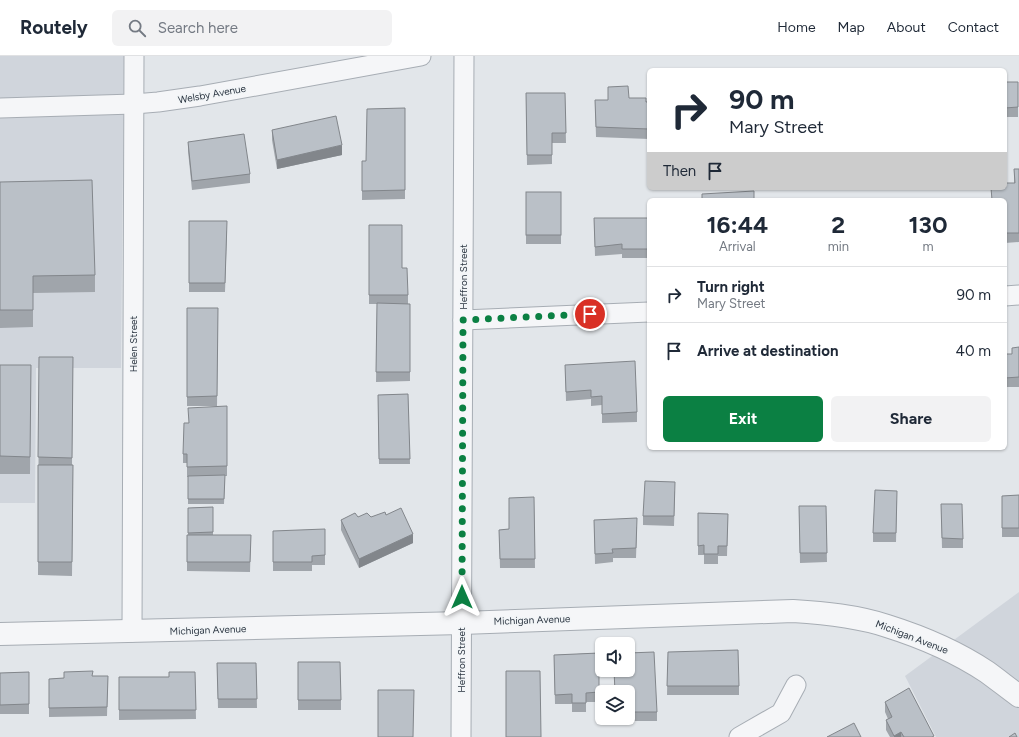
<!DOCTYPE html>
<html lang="en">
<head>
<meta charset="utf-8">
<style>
	:root { --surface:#fff; --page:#f2f2f3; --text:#1f2937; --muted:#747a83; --line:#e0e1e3; --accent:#0b8043 }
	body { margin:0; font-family:Figtree,sans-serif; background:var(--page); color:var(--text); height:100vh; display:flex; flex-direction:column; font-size:15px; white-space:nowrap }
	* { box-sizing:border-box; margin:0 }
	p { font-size:13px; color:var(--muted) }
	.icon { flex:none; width:22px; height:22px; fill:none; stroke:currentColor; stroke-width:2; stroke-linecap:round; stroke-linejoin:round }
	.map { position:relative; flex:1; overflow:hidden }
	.details { position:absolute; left:647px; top:142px; width:360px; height:252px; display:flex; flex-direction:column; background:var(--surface); border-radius:6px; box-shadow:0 1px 3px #0004 }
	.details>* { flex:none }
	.guide { position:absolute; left:647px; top:12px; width:360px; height:122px; border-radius:6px; box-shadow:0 1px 3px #0004; background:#fff; color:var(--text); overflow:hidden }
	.buttons { position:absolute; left:595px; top:581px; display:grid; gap:8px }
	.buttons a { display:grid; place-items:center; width:40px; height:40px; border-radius:6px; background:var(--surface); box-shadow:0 1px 3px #0004; font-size:20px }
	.pin { position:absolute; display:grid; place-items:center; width:34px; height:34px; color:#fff; margin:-17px; border:2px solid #fff; border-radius:50%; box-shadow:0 1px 4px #0007 }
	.me { position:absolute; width:44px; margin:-22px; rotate:0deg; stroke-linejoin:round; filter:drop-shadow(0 0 3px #0008) }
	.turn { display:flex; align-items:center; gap:14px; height:84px; padding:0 16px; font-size:18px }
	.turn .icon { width:52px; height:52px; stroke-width:2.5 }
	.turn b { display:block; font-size:28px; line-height:34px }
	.then { display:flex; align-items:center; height:38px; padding:0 16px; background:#0003; gap:8px; font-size:15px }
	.eta { display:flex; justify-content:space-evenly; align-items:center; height:68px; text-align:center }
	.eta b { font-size:24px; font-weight:700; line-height:28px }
	.action { display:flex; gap:8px; margin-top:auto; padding:8px 16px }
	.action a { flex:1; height:46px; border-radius:6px; background:var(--accent); color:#fff; font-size:16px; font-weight:700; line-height:46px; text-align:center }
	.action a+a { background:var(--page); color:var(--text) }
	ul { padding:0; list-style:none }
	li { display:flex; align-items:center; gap:12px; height:56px; padding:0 16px; border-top:1px solid var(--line) }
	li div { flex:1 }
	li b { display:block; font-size:15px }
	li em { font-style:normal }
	header { display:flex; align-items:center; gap:24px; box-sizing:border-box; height:56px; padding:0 20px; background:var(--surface); border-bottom:1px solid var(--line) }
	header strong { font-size:19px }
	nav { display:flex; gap:22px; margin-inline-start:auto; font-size:14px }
	.search { width:280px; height:36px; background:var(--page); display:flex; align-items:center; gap:10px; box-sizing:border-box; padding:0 14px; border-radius:6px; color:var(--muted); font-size:15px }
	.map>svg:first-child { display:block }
	.built { fill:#d0d5dc }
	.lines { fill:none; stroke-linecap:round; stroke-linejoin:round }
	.minor-casing { stroke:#a7adb4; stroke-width:21 }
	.tertiary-casing { stroke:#a7adb4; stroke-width:24 }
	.minor { stroke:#f5f6f8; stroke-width:19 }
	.tertiary { stroke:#f5f6f8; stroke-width:22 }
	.wall { fill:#a0a5ab }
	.shaded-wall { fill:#82868b }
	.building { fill:#bac0c7; stroke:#82868b }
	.route { stroke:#0b8043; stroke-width:7; stroke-dasharray:0 12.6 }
	.labels { text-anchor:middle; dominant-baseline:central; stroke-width:3; stroke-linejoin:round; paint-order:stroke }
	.street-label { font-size:10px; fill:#2b3541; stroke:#f2f5f7 }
</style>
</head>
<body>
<header>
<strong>Routely</strong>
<div class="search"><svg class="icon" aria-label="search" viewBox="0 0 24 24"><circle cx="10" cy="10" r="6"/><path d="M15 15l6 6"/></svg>Search here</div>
<nav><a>Home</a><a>Map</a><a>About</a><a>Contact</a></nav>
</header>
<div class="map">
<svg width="1019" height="681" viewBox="0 0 1019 681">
	<rect width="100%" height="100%" fill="#e2e6ea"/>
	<g class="built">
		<path d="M0,0h124l-3,312h-85l-1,135h-35z"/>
		<path d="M1019,536v145h-83l-31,-61z"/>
	</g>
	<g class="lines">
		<g class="minor-casing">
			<g id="minor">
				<path d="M0,52l134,-4 24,-2 42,-6 221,-40"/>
				<path d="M1005,240l14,-1"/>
				<path d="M463,264l186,-8"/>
				<path d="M132,576l2,-576"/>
				<path d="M461,681l3,-681"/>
				<path d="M739,681l42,-24 15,-28"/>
			</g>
		</g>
		<g class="tertiary-casing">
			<path id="tertiary" d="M0,578l462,-11 331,-12c31,2 64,5 94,15 35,11 70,26 100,46 11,8 21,16 32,24"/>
		</g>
		<use href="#minor" class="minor"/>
		<use href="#tertiary" class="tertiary"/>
	</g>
	<g class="wall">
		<rect x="1005" y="26" width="13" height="35"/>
		<path d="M526,37h39l1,50h-14v21l-25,1z"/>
		<path d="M629,42l20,4v37l-53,-2 -1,-37h13z"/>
		<path d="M405,52v91l-43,1v-39h4z"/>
		<path d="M272,74l70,25 -65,14 -5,-29z"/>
		<path d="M188,86l62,32v9l-58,7 -4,-39z"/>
		<path d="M1014,113h5v73l-14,1v-43l9,-17z"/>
		<path d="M0,126l95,93v17l-62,1v34l-33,1z"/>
		<rect x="526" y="136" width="35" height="52"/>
		<path d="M594,162h55v40h-27v-4l-27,2z"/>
		<path d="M189,165l38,10 -2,61h-36z"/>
		<path d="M369,169l33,43 6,27v9h2v77l-34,1 1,-78h-8z"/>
		<path d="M187,252h31l-1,98h-30z"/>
		<path d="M1019,291v40h-14v-33h7z"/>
		<path d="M39,301h34l-1,108 1,14 -1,97 -34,-1z"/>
		<path d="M0,309h31l-1,109h-30z"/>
		<path d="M565,309l72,47v10l-35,1v-18l-11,1v-7l-25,2z"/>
		<path d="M408,338l2,70h-31l-1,-69z"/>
		<path d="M227,350v70h-2l-1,28h-36v-27h-1v-14h-4v-9l6,-31z"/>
		<path d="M675,435l-1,35 -31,-1v-9z"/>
		<path d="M1019,439v42h-17v-41z"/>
		<path d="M534,441l1,71h-35l-1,-38 10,-1z"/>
		<path d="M897,444l-1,42h-23v-9z"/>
		<path d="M941,448l22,35v9h-21z"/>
		<path d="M799,450h27l1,56 -27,1z"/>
		<path d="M213,451v28h38l-1,37 -63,-1v-36h1v-27z"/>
		<path d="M698,457l30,1 -1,42h-9v8h-14v-9h-6z"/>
		<path d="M386,459l27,28 -54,25 -18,-38v-10l17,-3h13z"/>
		<path d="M594,464l43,7 -1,31h-23v4l-18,2z"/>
		<path d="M273,475l52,8v26h-13v6h-39z"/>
		<path d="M668,596l71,34v9h-72z"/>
		<path d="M599,597v49h-13v10h-14v-8h-17l-1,-49z"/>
		<path d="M298,606l43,38v10h-43z"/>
		<path d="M217,607h39l1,45h-39z"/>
		<path d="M29,616v42h-29v-41z"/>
		<path d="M169,616h26l1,47 -77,1v-43h50z"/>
		<path d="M93,620h15l-1,40 -58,1v-38z"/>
		<path d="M628,636l29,20v9h-42v-3h13z"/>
		<path d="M885,646l49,35h-44l-4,-7v-10l2,-1 -3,-7z"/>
	</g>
	<g class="shaded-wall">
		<path d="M342,89v10l-65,14v-9z"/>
		<path d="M413,478v9l-54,25v-9z"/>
		<path d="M901,676v5h-7v-1z"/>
	</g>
	<g class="building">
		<path d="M1005,26h13v25l-13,1z"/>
		<path d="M628,30l1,12h17v4h3v27l-53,-2 -1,-27h13v-13z"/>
		<path d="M526,37h39l1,40h-14v22h-25z"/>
		<path d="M405,52v82l-43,1v-30h4l1,-52z"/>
		<path d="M336,60l6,29 -65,15 -5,-30z"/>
		<path d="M244,78l6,40 -58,7 -4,-39z"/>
		<path d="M1014,113h5v64h-14v-33h-13l-1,-12h14v-5h10z"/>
		<path d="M92,124l3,95 -62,1v34h-33v-128z"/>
		<path d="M754,135v9h-52v-6z"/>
		<rect x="526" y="136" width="35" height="43"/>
		<path d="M594,162h55v31h-27v-5l-27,3z"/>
		<path d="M189,165h38l-2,62h-36z"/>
		<path d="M369,169h33v43h5l1,27h-39z"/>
		<path d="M377,247l33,1v68h-34z"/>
		<path d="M187,252h31l-1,88 -30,1z"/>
		<path d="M1019,291v30l-14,1v-24h7v-6z"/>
		<path d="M39,301h34l-1,101 -34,-1z"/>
		<path d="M635,305l2,51 -35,2v-18l-11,1v-7l-25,2 -1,-27z"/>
		<path d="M0,309h31l-1,92 -30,-1z"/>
		<path d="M408,338l2,65h-31l-1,-64z"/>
		<path d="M227,350v60l-40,1v-13h-4l1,-31h5l-1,-15z"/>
		<path d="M38,409h35l-1,97h-34z"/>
		<path d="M225,419l-1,24h-36v-23z"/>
		<path d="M645,425l30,1 -1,34h-31z"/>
		<path d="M875,434l22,1 -1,42h-23z"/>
		<path d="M1019,439v33h-17v-32z"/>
		<path d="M534,441l1,62h-35l-1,-29 10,-1v-31z"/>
		<path d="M941,448h21l1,35 -21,-1z"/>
		<path d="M799,450h27l1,47h-27z"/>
		<path d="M213,451v25l-25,1v-25z"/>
		<path d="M401,452l12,26 -54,25 -18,-39 14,-7 3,4 9,-4 4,4 14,-5 1,3z"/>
		<path d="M698,457l30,1 -1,32h-9v8h-14v-9l-6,1z"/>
		<path d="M637,462l-1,30 -24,1 1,4 -18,1 -1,-34z"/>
		<path d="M325,473v26l-13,1v6h-39v-31z"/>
		<path d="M187,479h64l-1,27h-63z"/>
		<path d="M738,594l1,36h-72l1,-34z"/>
		<path d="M654,596l3,60h-29v-20h-13l-1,-22h14v-17z"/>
		<path d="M599,597v39l-13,1v10h-14v-9l-17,1 -1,-40z"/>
		<path d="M298,606h42l1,38h-43z"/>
		<path d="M217,607h39l1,36h-39z"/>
		<path d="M93,615l-1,5h16l-1,31 -58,1v-29l15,-1v-6z"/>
		<path d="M506,615h34l1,66h-35z"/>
		<path d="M29,616v32l-29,1v-32z"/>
		<path d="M169,616h26l1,38h-77v-33h50z"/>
		<path d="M909,632l25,48 -2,1h-28l-3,-5 -7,4 -8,-16 6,-3 -7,-15z"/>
		<path d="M378,634h36l-1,47h-35z"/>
		<path d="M854,667l7,14h-34z"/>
		<path d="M1015,677l2,4h-8z"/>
	</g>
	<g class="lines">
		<path class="route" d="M462,541l1,-277 127,-6"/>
	</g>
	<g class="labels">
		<g class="street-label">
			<text transform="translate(212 38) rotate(-10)">Welsby Avenue</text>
			<text transform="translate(463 221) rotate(-90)">Heffron Street</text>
			<text transform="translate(133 288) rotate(-90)">Helen Street</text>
			<text transform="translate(532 564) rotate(-2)">Michigan Avenue</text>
			<text transform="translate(208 574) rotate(-2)">Michigan Avenue</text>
			<text transform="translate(912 581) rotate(21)">Michigan Avenue</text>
			<text transform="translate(461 604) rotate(-90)">Heffron Street</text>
		</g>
	</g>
</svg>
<div class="buttons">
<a><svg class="icon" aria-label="sound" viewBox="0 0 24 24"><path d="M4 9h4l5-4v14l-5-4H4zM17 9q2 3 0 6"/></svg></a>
<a><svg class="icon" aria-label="layers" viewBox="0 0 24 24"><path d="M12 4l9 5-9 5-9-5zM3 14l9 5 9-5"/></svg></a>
</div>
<div class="pin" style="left:590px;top:258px;background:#d93025"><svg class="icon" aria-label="arrive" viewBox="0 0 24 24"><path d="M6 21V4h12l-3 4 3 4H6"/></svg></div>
<svg class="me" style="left:462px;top:541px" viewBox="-20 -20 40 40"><path d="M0-17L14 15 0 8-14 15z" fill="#0b8043" stroke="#fff" stroke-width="4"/></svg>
<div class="guide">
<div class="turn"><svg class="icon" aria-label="right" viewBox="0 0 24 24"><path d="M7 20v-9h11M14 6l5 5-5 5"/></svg><div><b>90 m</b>Mary Street</div></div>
<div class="then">Then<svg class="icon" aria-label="arrive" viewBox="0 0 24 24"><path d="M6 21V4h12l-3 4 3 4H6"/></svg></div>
</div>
<section class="details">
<div class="eta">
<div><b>16:44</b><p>Arrival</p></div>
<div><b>2</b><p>min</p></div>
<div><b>130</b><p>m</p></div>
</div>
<ul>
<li><svg class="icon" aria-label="right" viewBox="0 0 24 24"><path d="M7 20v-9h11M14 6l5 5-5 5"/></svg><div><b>Turn right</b><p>Mary Street</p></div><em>90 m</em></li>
<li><svg class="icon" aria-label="arrive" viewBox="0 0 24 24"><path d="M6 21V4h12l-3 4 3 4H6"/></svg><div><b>Arrive at destination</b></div><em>40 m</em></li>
</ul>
<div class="action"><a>Exit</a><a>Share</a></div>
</section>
</div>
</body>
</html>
